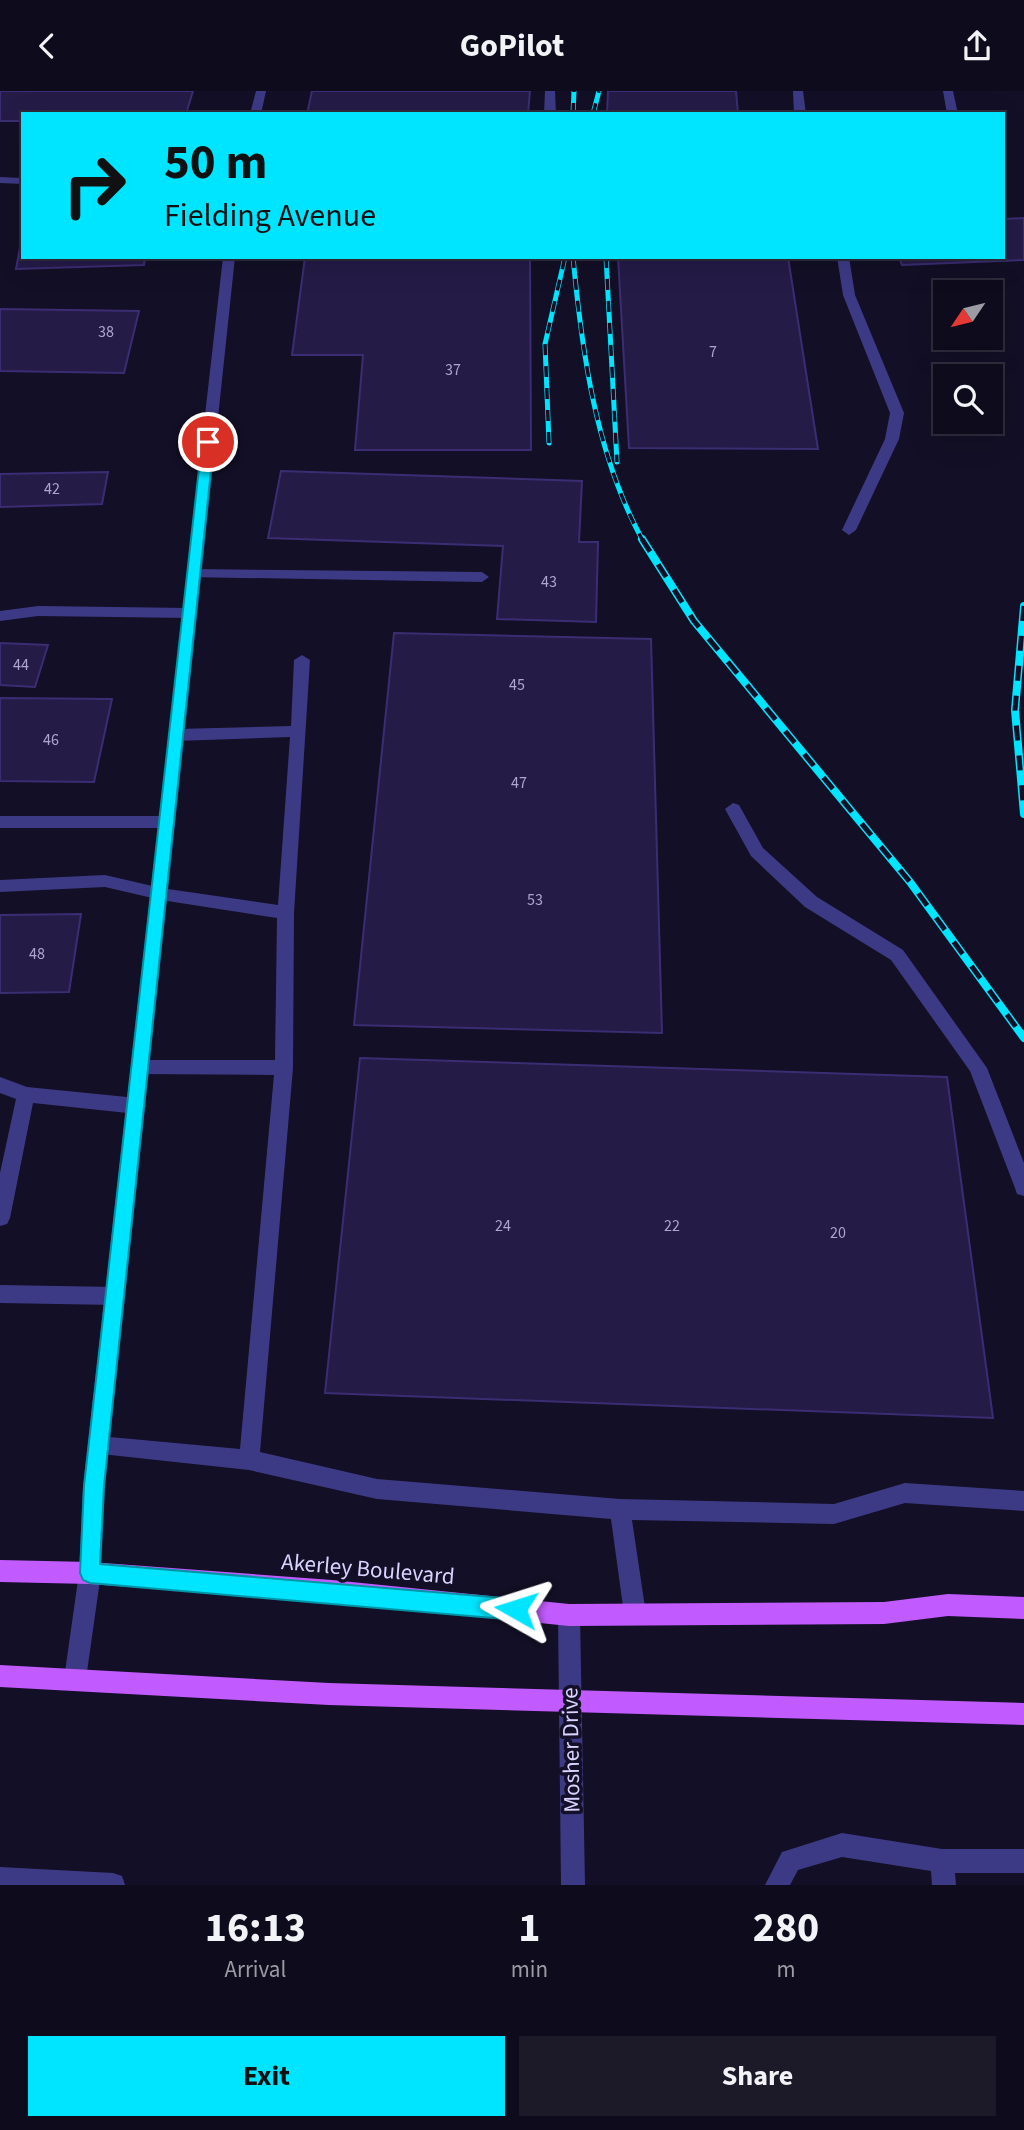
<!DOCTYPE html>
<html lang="en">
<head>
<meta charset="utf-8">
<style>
	:root { --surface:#0e0b1c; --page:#1c1929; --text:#f1f3f6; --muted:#9b9ba3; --line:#2e2b3b; --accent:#00e5ff }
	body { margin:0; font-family:"Source Sans 3",sans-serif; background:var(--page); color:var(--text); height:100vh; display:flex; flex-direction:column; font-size:26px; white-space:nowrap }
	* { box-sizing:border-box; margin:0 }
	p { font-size:23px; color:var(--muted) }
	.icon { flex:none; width:38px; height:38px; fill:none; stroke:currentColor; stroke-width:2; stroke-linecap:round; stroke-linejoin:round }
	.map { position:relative; height:1794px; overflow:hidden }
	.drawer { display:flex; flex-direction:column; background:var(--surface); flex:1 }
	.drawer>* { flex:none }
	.guide { position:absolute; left:21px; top:21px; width:984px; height:147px; border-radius:0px; box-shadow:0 7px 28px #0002,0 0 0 2px var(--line); background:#00e5ff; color:#111; overflow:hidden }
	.needle { width:46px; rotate:235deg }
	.fabs { position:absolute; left:933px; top:189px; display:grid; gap:14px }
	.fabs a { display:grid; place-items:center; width:70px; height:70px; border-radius:0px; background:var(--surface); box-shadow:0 7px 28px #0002,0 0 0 2px var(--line); font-size:35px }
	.pin { position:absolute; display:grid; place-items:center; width:60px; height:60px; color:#fff; margin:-30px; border:4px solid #fff; border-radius:50%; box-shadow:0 2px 7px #0007 }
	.me { position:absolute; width:77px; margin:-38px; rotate:276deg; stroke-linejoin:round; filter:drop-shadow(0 0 5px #0008) }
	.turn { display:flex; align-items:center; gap:24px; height:147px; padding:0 28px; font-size:32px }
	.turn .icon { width:91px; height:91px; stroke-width:2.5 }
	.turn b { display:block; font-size:49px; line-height:60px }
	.eta { display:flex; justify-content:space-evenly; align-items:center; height:119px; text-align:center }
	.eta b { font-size:42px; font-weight:700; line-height:49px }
	.primary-button { display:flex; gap:14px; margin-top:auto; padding:14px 28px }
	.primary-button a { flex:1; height:80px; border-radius:0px; background:var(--accent); color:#111; font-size:28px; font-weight:700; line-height:80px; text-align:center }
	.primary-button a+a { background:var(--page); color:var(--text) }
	header { display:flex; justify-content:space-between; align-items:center; height:91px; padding:0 28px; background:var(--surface); font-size:32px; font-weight:700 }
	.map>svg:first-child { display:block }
	.building { fill:#241b47; stroke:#3b2d73; stroke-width:2 }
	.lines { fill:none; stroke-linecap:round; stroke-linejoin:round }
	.lane { fill:#3d3a85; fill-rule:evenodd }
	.street { fill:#3d3a85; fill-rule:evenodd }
	.primary { fill:#c25bff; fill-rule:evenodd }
	.rail-far1-casing { stroke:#00e5ff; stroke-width:5 }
	.rail-casing { stroke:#00e5ff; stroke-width:8 }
	.rail-far1 { stroke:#130f26; stroke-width:3.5; stroke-dasharray:11; stroke-linecap:butt }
	.rail { stroke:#130f26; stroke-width:5; stroke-dasharray:15; stroke-linecap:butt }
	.route { fill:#00e5ff; stroke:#0095a6; stroke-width:2 }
	.labels { text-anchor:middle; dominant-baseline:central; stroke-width:7; stroke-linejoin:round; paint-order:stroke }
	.number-label { font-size:16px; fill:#aca6d1 }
	.near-street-label { font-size:23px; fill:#d9d4ff; stroke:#130f26 }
</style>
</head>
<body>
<header><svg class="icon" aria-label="back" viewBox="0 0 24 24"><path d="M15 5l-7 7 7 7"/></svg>GoPilot<svg class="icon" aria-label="share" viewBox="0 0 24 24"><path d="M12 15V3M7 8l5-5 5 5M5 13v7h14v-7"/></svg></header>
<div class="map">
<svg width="1024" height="1794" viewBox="0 0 1024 1794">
	<rect width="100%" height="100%" fill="#130f26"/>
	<g class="building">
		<path d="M0,0h193l-7,23h-163v7h-23z"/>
		<path d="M312,0h218l-2,23h-221z"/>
		<path d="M608,0h128l2,23h-131z"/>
		<path d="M1024,127v42l-122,5 -3,-8h104v-38z"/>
		<path d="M23,140v26h122l-1,8 -128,4z"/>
		<path d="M305,166h225l1,193h-176l8,-95h-71z"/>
		<path d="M618,166h170l30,192 -189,-1z"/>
		<path d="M0,218l139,2 -15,62 -124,-2z"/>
		<path d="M281,380l301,10 -3,61h19l-2,80 -99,-3 6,-73 -235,-8z"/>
		<path d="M108,381l-6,32 -102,3v-33z"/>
		<path d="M394,542l257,6 11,394 -308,-8z"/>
		<path d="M0,552l48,2 -13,42 -35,-2z"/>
		<path d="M0,607l112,1 -18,83 -94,-1z"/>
		<path d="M81,823l-12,78 -69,1v-78z"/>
		<path d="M360,967l587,19 46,341 -668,-25z"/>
	</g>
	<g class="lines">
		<g class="lane">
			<path d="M545,0h10l1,23h-12z"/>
			<path d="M793,0h10l3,23h-12z"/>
			<path d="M837,166h12l6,38 49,118 -5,26 -43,91 -7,5 -7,-5 43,-91 5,-26 -47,-118z"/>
			<path d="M194,478l288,3 7,5 -7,5 -293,-5v-6z"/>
			<path d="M38,515l151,2 7,5 -7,5 -151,-2 -38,5v-10z"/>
			<path d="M302,564l8,5 -16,253 -1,155 -33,384 117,27 243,20 214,5 71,-21 119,8v20l-119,-8 -71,21 -202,-4 14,94 -3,8 -8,3 -8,-3 -3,-8 -13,-95 -234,-20 -128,-29 -157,-17 -3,-7 3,-7 7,-3 141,13 34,-374 -134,-1 -6,-2 -3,-5 3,-5 6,-2h135l2,-142 -116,-18 -56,-13 -105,5v-12l105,-5 56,13 117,17 12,-168 -114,4 -8,-6 8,-6 115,-3 3,-66z"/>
			<path d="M733,712l6,2 24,43 54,49 86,53 84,118 37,95v33l-7,-2 -2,-6 -45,-117 -79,-111 -86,-53 -54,-51 -26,-47z"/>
			<path d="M0,725h167l8,6 -8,6h-167z"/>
			<path d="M0,986l27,10 110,11 6,3 3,5 -3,5 -6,3 -104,-11 -23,115 -3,6 -7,2v-53l16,-74 -16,-6z"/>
			<path d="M0,1194l115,2 7,3 3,6 -3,6 -7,3 -115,-2z"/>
			<path d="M842,1742l100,16h82v24h-69l1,12h-24l-1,-14 -89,-14 -44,13 -8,15h-25l17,-33z"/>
			<path d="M0,1776l113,6 9,3 3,9h-125z"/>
		</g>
		<g class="street">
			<path d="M256,0h10l-5,23h-11z"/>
			<path d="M943,0h10l5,23h-11z"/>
			<path d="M0,86l23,1v6l-23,-1z"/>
			<path d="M223,166h12l-130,1229 -4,87 -15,106 -3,8 -8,3 -8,-3 -3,-8 15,-106 4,-87z"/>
			<path d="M569,1513l8,3 3,8 5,270h-24l-3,-270 3,-8z"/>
		</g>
		<g class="primary">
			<path d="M0,1469l90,2 242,18 237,24 315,-2 64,-8 76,3v22l-76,-3 -64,8 -315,2 -237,-24 -242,-18 -90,-2z"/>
			<path d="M0,1574l329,18 695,20v22l-695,-20 -329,-18z"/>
		</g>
		<g class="rail-far1-casing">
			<g id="rail-far1">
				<path d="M573,23l1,-23"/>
				<path d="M593,23l6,-23"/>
				<path d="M573,166c9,96 23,198 70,284"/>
				<path d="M606,166l11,205"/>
				<path d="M549,352l-4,-99 20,-87"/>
			</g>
		</g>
		<g class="rail-casing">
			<g id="rail">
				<path d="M642,448l52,82 216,261 114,156"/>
				<path d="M1024,515l-9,104 9,104"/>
			</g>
		</g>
		<use href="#rail-far1" class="rail-far1"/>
		<use href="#rail" class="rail"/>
	</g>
	<path class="route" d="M208,347l6,4 -110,1044 -4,78 416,35 7,3 3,7 -3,8 -7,3 -426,-37 -7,-3 -3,-7 4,-87 118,-1044z"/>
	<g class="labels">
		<g class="number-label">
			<text x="106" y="241">38</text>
			<text x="713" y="261">7</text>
			<text x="453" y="279">37</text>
			<text x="52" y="398">42</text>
			<text x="549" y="491">43</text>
			<text x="21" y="574">44</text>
			<text x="517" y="594">45</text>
			<text x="51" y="649">46</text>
			<text x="519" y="692">47</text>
			<text x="535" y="809">53</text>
			<text x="37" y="863">48</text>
			<text x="503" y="1135">24</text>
			<text x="672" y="1135">22</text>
			<text x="838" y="1142">20</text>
		</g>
		<g class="near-street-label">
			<text transform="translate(368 1478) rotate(5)">Akerley Boulevard</text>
			<text transform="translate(571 1659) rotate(-91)">Mosher Drive</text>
		</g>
	</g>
</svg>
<div class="fabs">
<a><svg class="needle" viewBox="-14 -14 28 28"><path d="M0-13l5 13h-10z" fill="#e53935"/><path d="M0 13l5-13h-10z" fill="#9b9ba3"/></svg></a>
<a><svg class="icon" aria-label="search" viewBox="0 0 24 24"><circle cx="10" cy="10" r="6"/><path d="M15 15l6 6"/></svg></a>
</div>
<div class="pin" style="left:208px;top:351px;background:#d93025"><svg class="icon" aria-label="arrive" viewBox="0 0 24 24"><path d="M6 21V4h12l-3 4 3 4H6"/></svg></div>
<svg class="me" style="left:516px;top:1518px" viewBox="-20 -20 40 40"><path d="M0-17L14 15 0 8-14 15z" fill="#00e5ff" stroke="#fff" stroke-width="4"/></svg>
<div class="guide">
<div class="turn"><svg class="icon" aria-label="right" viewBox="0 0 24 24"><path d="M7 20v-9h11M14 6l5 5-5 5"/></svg><div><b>50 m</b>Fielding Avenue</div></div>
</div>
</div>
<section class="drawer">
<div class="eta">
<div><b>16:13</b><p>Arrival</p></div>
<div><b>1</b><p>min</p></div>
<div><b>280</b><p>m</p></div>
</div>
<div class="primary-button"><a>Exit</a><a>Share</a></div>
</section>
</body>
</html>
